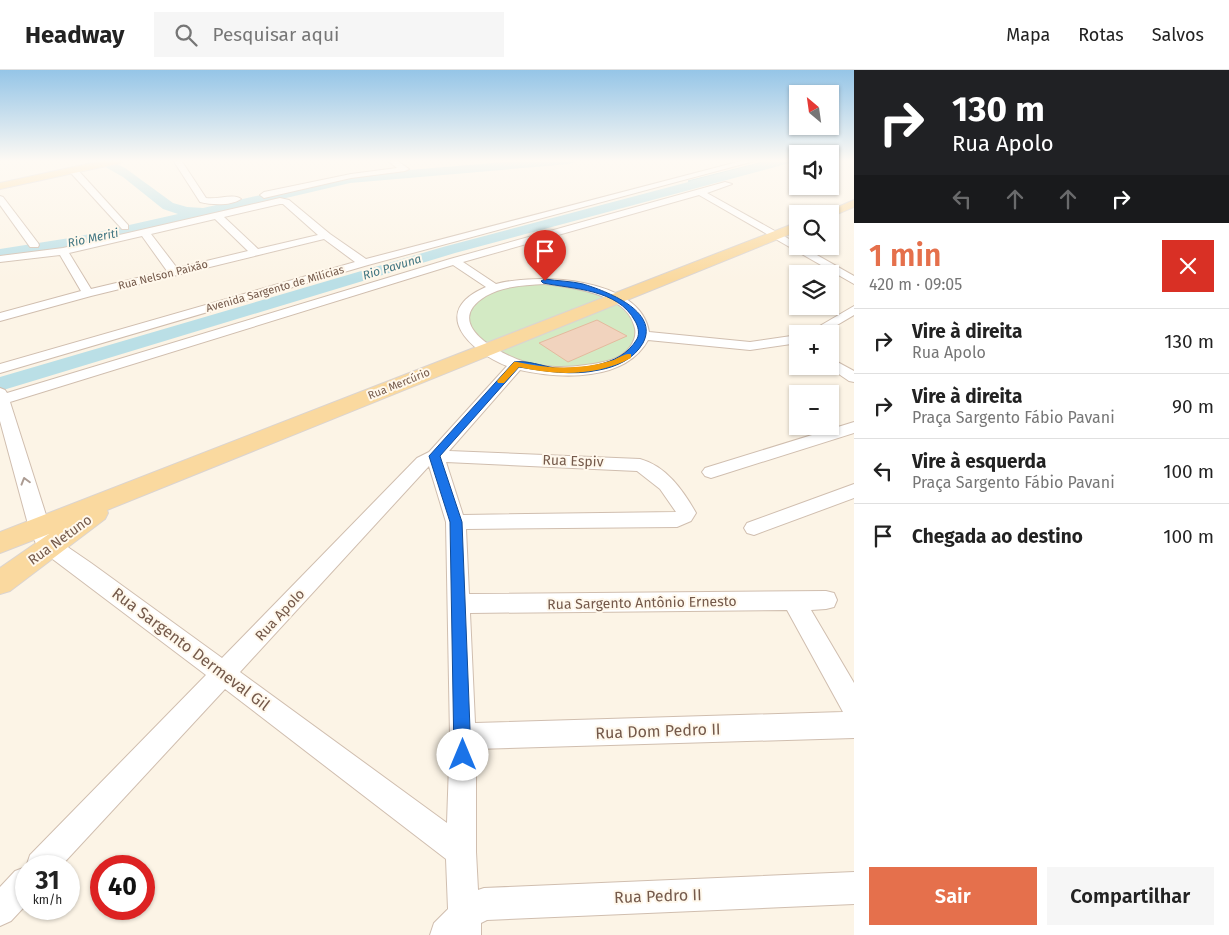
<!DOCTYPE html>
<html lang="pt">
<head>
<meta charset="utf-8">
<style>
	:root { --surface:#fff; --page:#f6f6f6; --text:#222; --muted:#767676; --line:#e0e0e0; --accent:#e5704c }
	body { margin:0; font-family:"Fira Sans",sans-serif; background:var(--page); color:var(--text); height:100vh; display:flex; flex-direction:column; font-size:19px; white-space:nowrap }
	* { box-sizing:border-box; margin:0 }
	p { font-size:16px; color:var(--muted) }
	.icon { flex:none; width:28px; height:28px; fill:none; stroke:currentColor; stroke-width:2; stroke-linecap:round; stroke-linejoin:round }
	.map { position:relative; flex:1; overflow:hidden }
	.drawer { display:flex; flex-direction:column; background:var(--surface); width:375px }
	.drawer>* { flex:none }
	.banner { background:#202124; color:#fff; overflow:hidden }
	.needle { width:32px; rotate:331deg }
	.buttons { position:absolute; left:789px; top:15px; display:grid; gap:10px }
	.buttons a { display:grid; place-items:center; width:50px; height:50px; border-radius:0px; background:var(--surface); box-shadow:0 1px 4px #0004; font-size:25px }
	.speed { position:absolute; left:15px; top:785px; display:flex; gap:10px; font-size:25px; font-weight:700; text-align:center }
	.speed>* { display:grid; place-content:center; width:65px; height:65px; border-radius:50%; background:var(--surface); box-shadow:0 1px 4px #0004; line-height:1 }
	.speed small { font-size:12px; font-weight:400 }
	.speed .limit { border:8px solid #d22; background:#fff; color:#111 }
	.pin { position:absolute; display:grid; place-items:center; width:42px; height:42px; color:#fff; margin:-51px -21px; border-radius:50% 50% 50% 0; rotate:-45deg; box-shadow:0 0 5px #0007 }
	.pin .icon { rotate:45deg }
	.me { position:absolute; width:55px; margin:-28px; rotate:0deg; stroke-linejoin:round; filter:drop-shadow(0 0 4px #0008) }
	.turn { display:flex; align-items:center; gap:18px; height:105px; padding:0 15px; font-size:22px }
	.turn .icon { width:65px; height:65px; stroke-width:2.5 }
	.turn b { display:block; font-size:35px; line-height:42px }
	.lanes { display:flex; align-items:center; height:48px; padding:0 15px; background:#0003; justify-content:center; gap:25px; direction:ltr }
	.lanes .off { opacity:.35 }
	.round { display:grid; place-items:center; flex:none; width:52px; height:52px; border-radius:0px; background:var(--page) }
	.headline { display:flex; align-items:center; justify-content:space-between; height:85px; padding:0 15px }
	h1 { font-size:30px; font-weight:600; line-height:38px; color:var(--accent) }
	.cta { display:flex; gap:10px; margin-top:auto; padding:10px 15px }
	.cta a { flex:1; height:58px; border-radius:0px; background:var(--accent); color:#fff; font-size:20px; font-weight:600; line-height:58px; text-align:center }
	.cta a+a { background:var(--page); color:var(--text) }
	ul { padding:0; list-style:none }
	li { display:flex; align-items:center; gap:15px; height:65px; padding:0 15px; border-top:1px solid var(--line) }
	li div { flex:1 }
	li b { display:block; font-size:19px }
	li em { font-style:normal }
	header { display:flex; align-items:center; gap:30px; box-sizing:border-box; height:70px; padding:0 25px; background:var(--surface); border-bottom:1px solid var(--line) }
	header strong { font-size:24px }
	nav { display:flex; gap:28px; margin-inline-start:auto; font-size:18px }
	.search { width:350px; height:45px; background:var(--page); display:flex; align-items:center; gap:12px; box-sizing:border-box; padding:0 18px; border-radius:0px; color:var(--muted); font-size:19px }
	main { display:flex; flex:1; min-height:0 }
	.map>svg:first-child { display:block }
	.green { fill:#d3eac4 }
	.water { fill:#badfe6; stroke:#a0ced8 }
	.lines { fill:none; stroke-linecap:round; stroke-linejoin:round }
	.river { fill:#badfe6; fill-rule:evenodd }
	.building { fill:#f1d3be; stroke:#e4ba9e }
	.minor-casing { stroke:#d0beaf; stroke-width:2 }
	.major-casing { stroke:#dbd4d0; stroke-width:2 }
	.minor { fill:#fff; fill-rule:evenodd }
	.major { fill:#fad99f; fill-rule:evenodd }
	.oneway { stroke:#ac9c93 }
	.route { fill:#1a73e8; stroke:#114b97 }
	.slow { fill:#f59e0b }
	.labels { text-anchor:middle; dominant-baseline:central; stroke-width:4; stroke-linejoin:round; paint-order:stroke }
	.far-street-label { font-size:11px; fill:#755a4b; stroke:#fff8ec }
	.far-water-label { font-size:12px; font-style:italic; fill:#417682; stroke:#fff8ec }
	.street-label { font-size:14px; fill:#755a4b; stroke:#fff8ec }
	.near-street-label { font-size:16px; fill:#755a4b; stroke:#fff8ec }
</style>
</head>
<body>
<header>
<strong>Headway</strong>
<div class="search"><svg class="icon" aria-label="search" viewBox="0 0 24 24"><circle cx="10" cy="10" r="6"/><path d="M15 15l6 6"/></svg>Pesquisar aqui</div>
<nav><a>Mapa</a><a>Rotas</a><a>Salvos</a></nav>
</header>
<main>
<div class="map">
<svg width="854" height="865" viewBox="0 0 854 865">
	<rect width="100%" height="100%" fill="#fcf4e6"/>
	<path class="green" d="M539,214c29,2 81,9 95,40 2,5 3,12 1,18 -7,17 -30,21 -46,23 -29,3 -62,6 -89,-9 -7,-3 -12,-10 -18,-15 -9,-7 -17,-14 -13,-28 9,-25 48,-27 70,-29z"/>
	<path class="water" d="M771,90h24l-97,26 -10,-5z"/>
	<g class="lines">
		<g class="river">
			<path d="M93,90h16l16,8 48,35 14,4 16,1 147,-33 179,-15h47l-6,4 -220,19 -274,64 -76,12v-10l76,-12 102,-23 -15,-5 -40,-32z"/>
			<path d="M772,90h20l-2,3 -335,90 -455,138v-14l443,-130z"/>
		</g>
	</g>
	<path class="building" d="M597,250l30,16 -59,26 -29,-19z"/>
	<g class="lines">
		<g class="minor-casing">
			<g id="minor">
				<path d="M173,90h8l25,38c11,2 27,-5 35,1 -10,7 -29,6 -41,3z"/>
				<path d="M387,90h9l13,9 -4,2 -54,7 -87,20 -4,-3 4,-3 87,-18 46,-6z"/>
				<path d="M745,90h13l-390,105 -368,108v-9l355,-102 -31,-23 -233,57 -91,25v-8l81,-22 -21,-36 -60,7v-6l63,-8 217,-50 9,2 41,34 36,25zM280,134h3l35,31 -60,14 -34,-32zM215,149l33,32 -71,17 -26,-34zM142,166l25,35 -76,18 -22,-36z"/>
				<path d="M70,98h6l52,57v4h-6l-52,-57z"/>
				<path d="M725,112l7,2 -25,9 91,51v2h3l53,30v8l-155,-89 -236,67 33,22c40,-11 145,-7 153,48l101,10 48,-7v8l-48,7 -102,-10c-23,42 -87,39 -128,30l-71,81 191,8c26,7 43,31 56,54l-5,8 -14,6 -211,2 3,65 357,-3 8,2 3,7 -3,7 -8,2 -15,1 43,73v55l-378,11v103l2,38 6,-2 370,-16v32l-367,16 -6,3v12h-51l4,-12 14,-14 -2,-50 -221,-170 -164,177h-35v39l-15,16 -11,5v-39l15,-16 11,-4 4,-12 176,-180 -168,-127 -9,-20 -29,-107v-33l5,2 2,3 443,-134zM453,195l33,22c-58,25 -16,64 21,79l-78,86 -12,6 -195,200 -131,-95 -38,-26 -43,-135zM545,214c26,3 81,10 89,41 3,8 1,15 -4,22 -9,13 -29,16 -44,18 -19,3 -43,3 -61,-3 -25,-8 -85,-38 -39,-66 17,-10 39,-11 59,-12zM446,392l191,9 23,18 16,23 -213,3zM429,396l17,56 4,214 -3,87 -207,-151zM787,540l56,102 -368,11 -5,-110z"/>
				<path d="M0,126l3,1 35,46 1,2 -1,2h-8l-30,-42z"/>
				<path d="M854,236v9l-32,19h-16z"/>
				<path d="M830,288l24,13v11l-5,-1 -22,-15h3z"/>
				<path d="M854,352v11l-143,45 -6,-2 -3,-4 3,-4z"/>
				<path d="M854,414v14l-100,37 -7,-2 -3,-5 3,-5z"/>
			</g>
		</g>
		<g class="major-casing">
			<g id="major">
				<path d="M106,90h19l-5,3 -120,26v-6z"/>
				<path d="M854,130v7l-24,10v-3h-8z"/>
				<path d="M798,152v9l-691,279 1,3 -3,6 -95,72 -10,3v-26l49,-34 -49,19v-21z"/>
			</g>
		</g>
		<use href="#minor" class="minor"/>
		<use href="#major" class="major"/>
	</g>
	<defs><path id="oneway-chevron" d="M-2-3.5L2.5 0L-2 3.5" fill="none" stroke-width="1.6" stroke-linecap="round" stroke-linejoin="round" transform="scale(1.25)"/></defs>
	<use class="oneway" href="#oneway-chevron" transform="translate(25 411) rotate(-106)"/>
	<linearGradient id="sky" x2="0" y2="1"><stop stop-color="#95c5e7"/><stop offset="0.43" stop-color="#fefaf4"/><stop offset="1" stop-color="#fefaf4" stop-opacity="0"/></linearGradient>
	<rect width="854" height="211" fill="url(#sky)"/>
	<path class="route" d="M545,209c12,2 26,2 38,5 23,7 77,27 60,59 -9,16 -27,24 -44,27 -27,6 -54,1 -80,-3l-79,89 22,66 9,233 -3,6 -5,3 -6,-3 -3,-6 -4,-233 -21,-66 85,-94c13,-2 28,4 41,6 12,1 30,0 42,-3 17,-4 31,-11 40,-26 3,-6 1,-13 -2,-18 -17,-32 -62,-32 -92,-38l-2,-2z"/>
	<path class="slow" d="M628,284h3v4c-34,18 -75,18 -112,9l-15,16h-6l-1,-2 17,-19h3c31,7 62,8 93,-1 6,-1 11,-6 18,-7z"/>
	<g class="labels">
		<g class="far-street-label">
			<text transform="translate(163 205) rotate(-14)">Rua Nelson Paixão</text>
			<text transform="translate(275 219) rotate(-16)">Avenida Sargento de Milícias</text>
			<text transform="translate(399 314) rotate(-22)">Rua Mercúrio</text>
		</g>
		<g class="far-water-label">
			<text transform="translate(93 168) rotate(-12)">Rio Meriti</text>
			<text transform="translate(392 197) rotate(-17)">Rio Pavuna</text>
		</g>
		<g class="street-label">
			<text transform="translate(573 391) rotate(2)">Rua Espiv</text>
			<text transform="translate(60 470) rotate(-36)">Rua Netuno</text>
			<text transform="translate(642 533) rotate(-1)">Rua Sargento Antônio Ernesto</text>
			<text transform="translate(280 545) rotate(-47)">Rua Apolo</text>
		</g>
		<g class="near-street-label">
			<text transform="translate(191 579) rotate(37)">Rua Sargento Dermeval Gil</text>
			<text transform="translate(658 661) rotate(-2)">Rua Dom Pedro II</text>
			<text transform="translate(658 826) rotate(-2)">Rua Pedro II</text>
		</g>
	</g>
</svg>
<div class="buttons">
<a><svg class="needle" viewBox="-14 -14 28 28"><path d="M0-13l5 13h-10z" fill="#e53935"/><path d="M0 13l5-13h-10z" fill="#767676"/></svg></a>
<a><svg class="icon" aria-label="sound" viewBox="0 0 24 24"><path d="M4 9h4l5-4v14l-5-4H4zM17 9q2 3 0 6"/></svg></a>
<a><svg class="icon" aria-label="search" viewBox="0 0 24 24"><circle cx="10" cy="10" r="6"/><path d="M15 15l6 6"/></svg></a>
<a><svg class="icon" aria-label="layers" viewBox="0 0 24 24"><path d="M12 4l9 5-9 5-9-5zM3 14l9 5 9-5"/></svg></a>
<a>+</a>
<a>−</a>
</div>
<div class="speed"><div>31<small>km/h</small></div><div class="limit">40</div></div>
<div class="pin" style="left:545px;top:211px;background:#d93025"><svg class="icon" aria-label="arrive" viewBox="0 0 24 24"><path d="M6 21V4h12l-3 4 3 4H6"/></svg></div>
<svg class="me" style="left:463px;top:685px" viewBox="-20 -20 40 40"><circle r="19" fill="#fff"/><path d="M0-13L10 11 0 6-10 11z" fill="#1a73e8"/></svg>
</div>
<section class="drawer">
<div class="banner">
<div class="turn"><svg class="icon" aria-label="right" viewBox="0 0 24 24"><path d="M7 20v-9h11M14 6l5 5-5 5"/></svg><div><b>130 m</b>Rua Apolo</div></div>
<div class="lanes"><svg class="icon off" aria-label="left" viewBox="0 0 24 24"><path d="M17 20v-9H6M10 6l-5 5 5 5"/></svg><svg class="icon off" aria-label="ahead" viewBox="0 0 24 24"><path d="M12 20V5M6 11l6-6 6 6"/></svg><svg class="icon off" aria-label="ahead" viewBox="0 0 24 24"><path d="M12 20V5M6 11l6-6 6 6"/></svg><svg class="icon" aria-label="right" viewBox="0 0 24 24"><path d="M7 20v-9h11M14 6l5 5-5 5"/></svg></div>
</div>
<div class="headline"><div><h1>1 min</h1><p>420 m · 09:05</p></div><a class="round" style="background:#d93025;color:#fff"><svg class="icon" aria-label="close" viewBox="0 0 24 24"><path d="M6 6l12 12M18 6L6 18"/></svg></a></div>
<ul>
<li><svg class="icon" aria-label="right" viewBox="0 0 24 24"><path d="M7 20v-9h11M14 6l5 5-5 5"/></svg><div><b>Vire à direita</b><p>Rua Apolo</p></div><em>130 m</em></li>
<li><svg class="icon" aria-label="right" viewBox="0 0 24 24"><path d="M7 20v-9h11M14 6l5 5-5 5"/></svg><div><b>Vire à direita</b><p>Praça Sargento Fábio Pavani</p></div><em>90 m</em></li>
<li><svg class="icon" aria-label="left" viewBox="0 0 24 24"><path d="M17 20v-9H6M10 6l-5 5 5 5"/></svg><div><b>Vire à esquerda</b><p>Praça Sargento Fábio Pavani</p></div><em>100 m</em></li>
<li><svg class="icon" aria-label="arrive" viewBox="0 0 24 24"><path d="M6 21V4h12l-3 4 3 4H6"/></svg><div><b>Chegada ao destino</b></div><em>100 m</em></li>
</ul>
<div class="cta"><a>Sair</a><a>Compartilhar</a></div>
</section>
</main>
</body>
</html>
